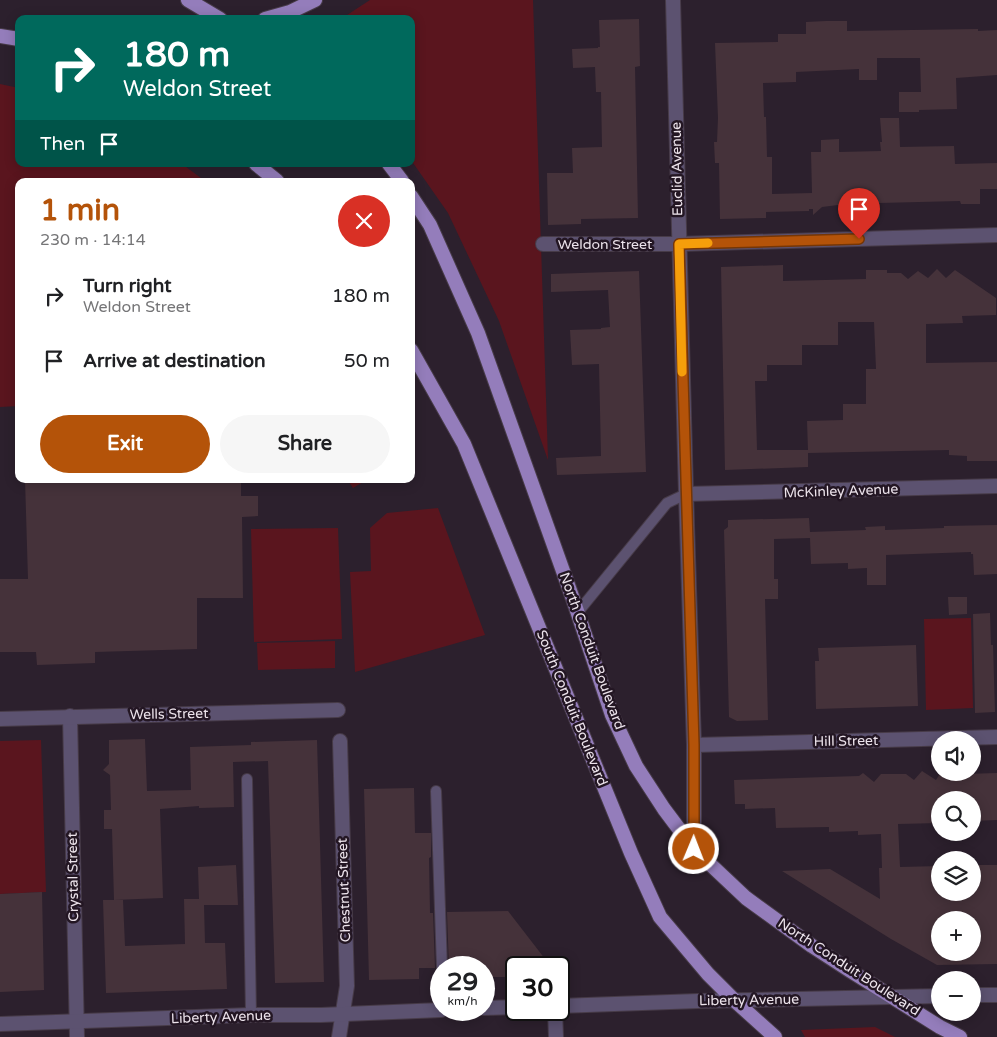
<!DOCTYPE html>
<html lang="en">
<head>
<meta charset="utf-8">
<style>
	:root { --surface:#fff; --page:#f6f6f6; --text:#202124; --muted:#757577; --accent:#b45309 }
	body { margin:0; font-family:"Varela Round",sans-serif; background:var(--page); color:var(--text); height:100vh; display:flex; flex-direction:column; font-size:19px; white-space:nowrap }
	* { box-sizing:border-box; margin:0 }
	p { font-size:16px; color:var(--muted) }
	.icon { flex:none; width:28px; height:28px; fill:none; stroke:currentColor; stroke-width:2; stroke-linecap:round; stroke-linejoin:round }
	.map { position:relative; flex:1; overflow:hidden }
	.drawer { position:absolute; left:15px; top:178px; width:400px; height:305px; display:flex; flex-direction:column; background:var(--surface); border-radius:10px; box-shadow:0 2px 12px #0003 }
	.drawer>* { flex:none }
	.hud { position:absolute; left:15px; top:15px; width:400px; height:152px; border-radius:10px; box-shadow:0 2px 12px #0003; background:#00695c; color:#fff; overflow:hidden }
	.tools { position:absolute; left:931px; top:731px; display:grid; gap:10px }
	.tools a { display:grid; place-items:center; width:50px; height:50px; border-radius:50%; background:var(--surface); box-shadow:0 2px 12px #0003; font-size:25px }
	.speed { position:absolute; left:430px; top:956px; display:flex; gap:10px; font-size:25px; font-weight:700; text-align:center }
	.speed>* { display:grid; place-content:center; width:65px; height:65px; border-radius:50%; background:var(--surface); box-shadow:0 2px 12px #0003; line-height:1 }
	.speed small { font-size:12px; font-weight:400 }
	.speed .limit { border:2px solid #111; border-radius:8px; background:#fff; color:#111 }
	.pin { position:absolute; display:grid; place-items:center; width:42px; height:42px; color:#fff; margin:-51px -21px; border-radius:50% 50% 50% 0; rotate:-45deg; box-shadow:0 0 5px #0007 }
	.pin .icon { rotate:45deg }
	.me { position:absolute; width:55px; margin:-28px; rotate:1deg; stroke-linejoin:round; filter:drop-shadow(0 0 4px #0008) }
	.turn { display:flex; align-items:center; gap:18px; height:105px; padding:0 25px; font-size:22px }
	.turn .icon { width:65px; height:65px; stroke-width:2.5 }
	.turn b { display:block; font-size:35px; line-height:42px }
	.then { display:flex; align-items:center; height:48px; padding:0 25px; background:#0003; gap:10px; font-size:19px }
	.round { display:grid; place-items:center; flex:none; width:52px; height:52px; border-radius:26px; background:var(--page) }
	.summary { display:flex; align-items:center; justify-content:space-between; height:85px; padding:0 25px }
	h1 { font-size:30px; font-weight:700; line-height:38px; color:var(--accent) }
	.cta { display:flex; gap:10px; margin-top:auto; padding:10px 25px }
	.cta a { flex:1; height:58px; border-radius:30px; background:var(--accent); color:#fff; font-size:20px; font-weight:700; line-height:58px; text-align:center }
	.cta a+a { background:var(--page); color:var(--text) }
	ul { padding:0; list-style:none }
	li { display:flex; align-items:center; gap:15px; height:65px; padding:0 25px }
	li div { flex:1 }
	li b { display:block; font-size:19px }
	li em { font-style:normal }
	.map>svg:first-child { display:block }
	.green { fill:#5a151e }
	.building { fill:#45323a; fill-rule:evenodd }
	.lines { fill:none; stroke-linecap:round; stroke-linejoin:round }
	.service-casing { stroke:#473b48; stroke-width:12 }
	.minor-casing { stroke:#473b48; stroke-width:16 }
	.tertiary-casing { stroke:#473b48; stroke-width:16 }
	.primary-casing { stroke:#473b48; stroke-width:16 }
	.service { stroke:#5c5270; stroke-width:10 }
	.minor { stroke:#5c5270; stroke-width:14 }
	.tertiary { stroke:#5c5270; stroke-width:14 }
	.primary { stroke:#947dbb; stroke-width:14 }
	.route-casing { stroke:#753606; stroke-width:12 }
	.route { stroke:#b45309; stroke-width:9 }
	.slow { stroke:#f59e0b; stroke-width:9 }
	.labels { text-anchor:middle; dominant-baseline:central; stroke-width:5; stroke-linejoin:round; paint-order:stroke }
	.street-label { font-size:14px; fill:#ece3eb; stroke:#231623 }
</style>
</head>
<body>
<div class="map">
<svg width="997" height="1037" viewBox="0 0 997 1037">
	<rect width="100%" height="100%" fill="#2c202d"/>
	<g class="green">
		<path d="M370,0h163l15,460 -49,-139 -51,-108 -37,-53v-141h-70z"/>
		<path d="M0,84l19,4v76h163l23,17h-186v225l-19,1z"/>
		<path d="M347,479h21l-15,9z"/>
		<path d="M438,508l47,127 -130,37 -5,-100 21,-1 -1,-43 17,-15z"/>
		<path d="M338,528l4,111 -88,3 -3,-113z"/>
		<path d="M971,618l2,90 -47,2 -2,-91z"/>
		<path d="M335,641v27l-77,2 -1,-27z"/>
		<path d="M41,740l5,152 -46,2v-153z"/>
		<path d="M875,1027l20,10h-90l-4,-7z"/>
	</g>
	<g class="building">
		<path d="M639,19l1,47 -5,1 3,151 -57,1v5l-33,1 -1,-52h26l-1,-25 30,-1 -1,-55h-5l-1,-25 -22,1 -1,-19 26,-1v-1h2l-1,-27z"/>
		<path d="M826,21h21v10l131,-2v2l19,-1v45l-41,3 1,31 -38,1v2h-20v-20h22l-1,-34h-43v22h-18v-11l-63,3v10l-33,1 1,34h2l1,40h5v37l40,-1 -1,-41h10v-12l18,-1v13l42,-1 -1,-9h2l-2,-24h19l1,29 54,-1 1,18 42,-1v26h-17v15h-19l-1,-3 -81,2v2h-5v5h-10l-23,-4 -3,-1 -16,2 -9,8v-6h-4v2l-43,1v6l-46,1 -1,-56h-4l-1,-21h3l1,-24 -3,-75 63,-1v-8h28v-12z"/>
		<path d="M783,265v16l83,-2v-9h21v3h14l7,6 10,-8 10,7 9,-9 9,9 9,-8 41,28v17l-34,1 1,7 -37,1v39l71,-1v99h-30v-5l-18,-1v-5l-141,3v14l-83,3 -4,-203zM838,322h36l2,47h-10v35h-23v16l-36,1 1,29h-51l-2,-69h12v-16h35v-20h36z"/>
		<path d="M639,271l7,201 -89,3 -1,-17 45,-2 -2,-92 -27,1 -2,-35 31,-1v-1l9,-1 -2,-37 -57,2v-18z"/>
		<path d="M25,479h216v17h17v20l-16,1 1,81h-46v51l-102,3v11l-58,2 -1,-13h-36v-73h28z"/>
		<path d="M809,518l1,14 56,-2 -1,-3 20,-1v4l59,-2v-2l53,-1v49l-23,1 -1,-21h-2v-2l-85,3v30h-19v-17l-19,1v-6l-37,1 -1,-26 -36,1v40h4v20h-13l3,121 -31,1 -8,-4 -5,-187 4,-3v-7z"/>
		<path d="M948,597h19v17l-18,1z"/>
		<path d="M990,613l1,32h2l2,67 -20,1 -2,-99z"/>
		<path d="M916,645l2,61 -102,3 -1,-48h4l-1,-13z"/>
		<path d="M145,739l2,52 44,-1 -1,-43 61,-2v-3l66,-2 7,242 -49,1 -7,-222 -35,1 1,45 -35,1v-2l-39,3 3,89 -49,2 -2,-71h-8v-19h7l-1,-35 -7,-5 6,-6v-24z"/>
		<path d="M922,771l14,9 5,-8h24v2l32,-1v47l-25,1v-21h-32v23l-42,1 2,43 40,-1v26h32v-27h25v99l-60,1 -46,-26 -109,-68 48,-2 50,30 -1,-31h3l-1,-34 -23,1v-4l-29,1v-5l-53,1 -1,-20 -30,1v-5h-10l-1,-24 125,-4 4,-3 11,9 7,-8h25l8,6zM940,920h32v32h-32z"/>
		<path d="M414,788l1,45h16v24l-2,1 1,55h3l2,55h-16v11l-50,1 -5,-191z"/>
		<path d="M236,865l2,40h-34l1,38h20l2,46 -121,4 -3,-93h20l2,46 60,-2 -1,-45h15l-1,-32z"/>
		<path d="M42,892l2,98 -44,2v-98z"/>
		<path d="M508,911l44,57h-36v9h-32v-9h-35l-2,-56z"/>
	</g>
	<g class="lines">
		<g class="service-casing">
			<g id="service">
				<path d="M578,612l89,-109 19,-9"/>
				<path d="M247,779l4,236"/>
				<path d="M436,791l6,177"/>
			</g>
		</g>
		<g class="minor-casing">
			<g id="minor">
				<path d="M673,0l13,494 8,251v104"/>
				<path d="M543,244h136l318,-9"/>
				<path d="M686,494l311,-8"/>
				<path d="M70,716l7,321"/>
				<path d="M0,719l338,-9"/>
				<path d="M694,745l303,-8"/>
				<path d="M555,1010l1,27"/>
				<path d="M339,1037l8,-51 -7,-245"/>
			</g>
		</g>
		<g class="tertiary-casing">
			<g id="tertiary">
				<path d="M972,995h25"/>
				<path d="M559,1006l139,-5 242,-5"/>
				<path d="M484,1008l32,-1"/>
				<path d="M0,1024l251,-9h70l120,-5"/>
			</g>
		</g>
		<g class="primary-casing">
			<g id="primary">
				<path d="M188,0l32,19"/>
				<path d="M265,19l25,-7 25,-12"/>
				<path d="M0,36l19,3"/>
				<path d="M256,164l21,17"/>
				<path d="M389,164l13,17"/>
				<path d="M411,196l19,29 48,108 95,266 39,116 24,51 28,43 30,40 52,49 66,48 37,24 91,57 20,10"/>
				<path d="M411,350l53,94 167,409 29,64 48,57 26,26 41,37"/>
			</g>
		</g>
		<use href="#service" class="service"/>
		<use href="#minor" class="minor"/>
		<use href="#tertiary" class="tertiary"/>
		<use href="#primary" class="primary"/>
	</g>
	<g class="lines">
		<g class="route-casing">
			<path id="route" d="M694,849v-104l-15,-501 180,-5"/>
		</g>
		<use href="#route" class="route"/>
		<path class="slow" d="M682,372l-3,-128 29,-1"/>
	</g>
	<g class="labels">
		<g class="street-label">
			<text transform="translate(677 169) rotate(-91)">Euclid Avenue</text>
			<text x="605" y="244">Weldon Street</text>
			<text transform="translate(841 491) rotate(-2)">McKinley Avenue</text>
			<text transform="translate(592 651) rotate(70)">North Conduit Boulevard</text>
			<text transform="translate(572 708) rotate(68)">South Conduit Boulevard</text>
			<text transform="translate(169 714) rotate(-1)">Wells Street</text>
			<text transform="translate(846 741) rotate(-1)">Hill Street</text>
			<text transform="translate(73 877) rotate(-91)">Crystal Street</text>
			<text transform="translate(344 890) rotate(-92)">Chestnut Street</text>
			<text transform="translate(849 967) rotate(33)">North Conduit Boulevard</text>
			<text transform="translate(749 1000) rotate(-1)">Liberty Avenue</text>
			<text transform="translate(221 1017) rotate(-2)">Liberty Avenue</text>
		</g>
	</g>
</svg>
<div class="tools">
<a><svg class="icon" aria-label="sound" viewBox="0 0 24 24"><path d="M4 9h4l5-4v14l-5-4H4zM17 9q2 3 0 6"/></svg></a>
<a><svg class="icon" aria-label="search" viewBox="0 0 24 24"><circle cx="10" cy="10" r="6"/><path d="M15 15l6 6"/></svg></a>
<a><svg class="icon" aria-label="layers" viewBox="0 0 24 24"><path d="M12 4l9 5-9 5-9-5zM3 14l9 5 9-5"/></svg></a>
<a>+</a>
<a>−</a>
</div>
<div class="speed"><div>29<small>km/h</small></div><div class="limit">30</div></div>
<div class="pin" style="left:859px;top:239px;background:#d93025"><svg class="icon" aria-label="arrive" viewBox="0 0 24 24"><path d="M6 21V4h12l-3 4 3 4H6"/></svg></div>
<svg class="me" style="left:694px;top:849px" viewBox="-20 -20 40 40"><circle r="17" fill="#b45309" stroke="#fff" stroke-width="3"/><path d="M0-11L8 9 0 5-8 9z" fill="#fff"/></svg>
<div class="hud">
<div class="turn"><svg class="icon" aria-label="right" viewBox="0 0 24 24"><path d="M7 20v-9h11M14 6l5 5-5 5"/></svg><div><b>180 m</b>Weldon Street</div></div>
<div class="then">Then<svg class="icon" aria-label="arrive" viewBox="0 0 24 24"><path d="M6 21V4h12l-3 4 3 4H6"/></svg></div>
</div>
<section class="drawer">
<div class="summary"><div><h1>1 min</h1><p>230 m · 14:14</p></div><a class="round" style="background:#d93025;color:#fff"><svg class="icon" aria-label="close" viewBox="0 0 24 24"><path d="M6 6l12 12M18 6L6 18"/></svg></a></div>
<ul>
<li><svg class="icon" aria-label="right" viewBox="0 0 24 24"><path d="M7 20v-9h11M14 6l5 5-5 5"/></svg><div><b>Turn right</b><p>Weldon Street</p></div><em>180 m</em></li>
<li><svg class="icon" aria-label="arrive" viewBox="0 0 24 24"><path d="M6 21V4h12l-3 4 3 4H6"/></svg><div><b>Arrive at destination</b></div><em>50 m</em></li>
</ul>
<div class="cta"><a>Exit</a><a>Share</a></div>
</section>
</div>
</body>
</html>
